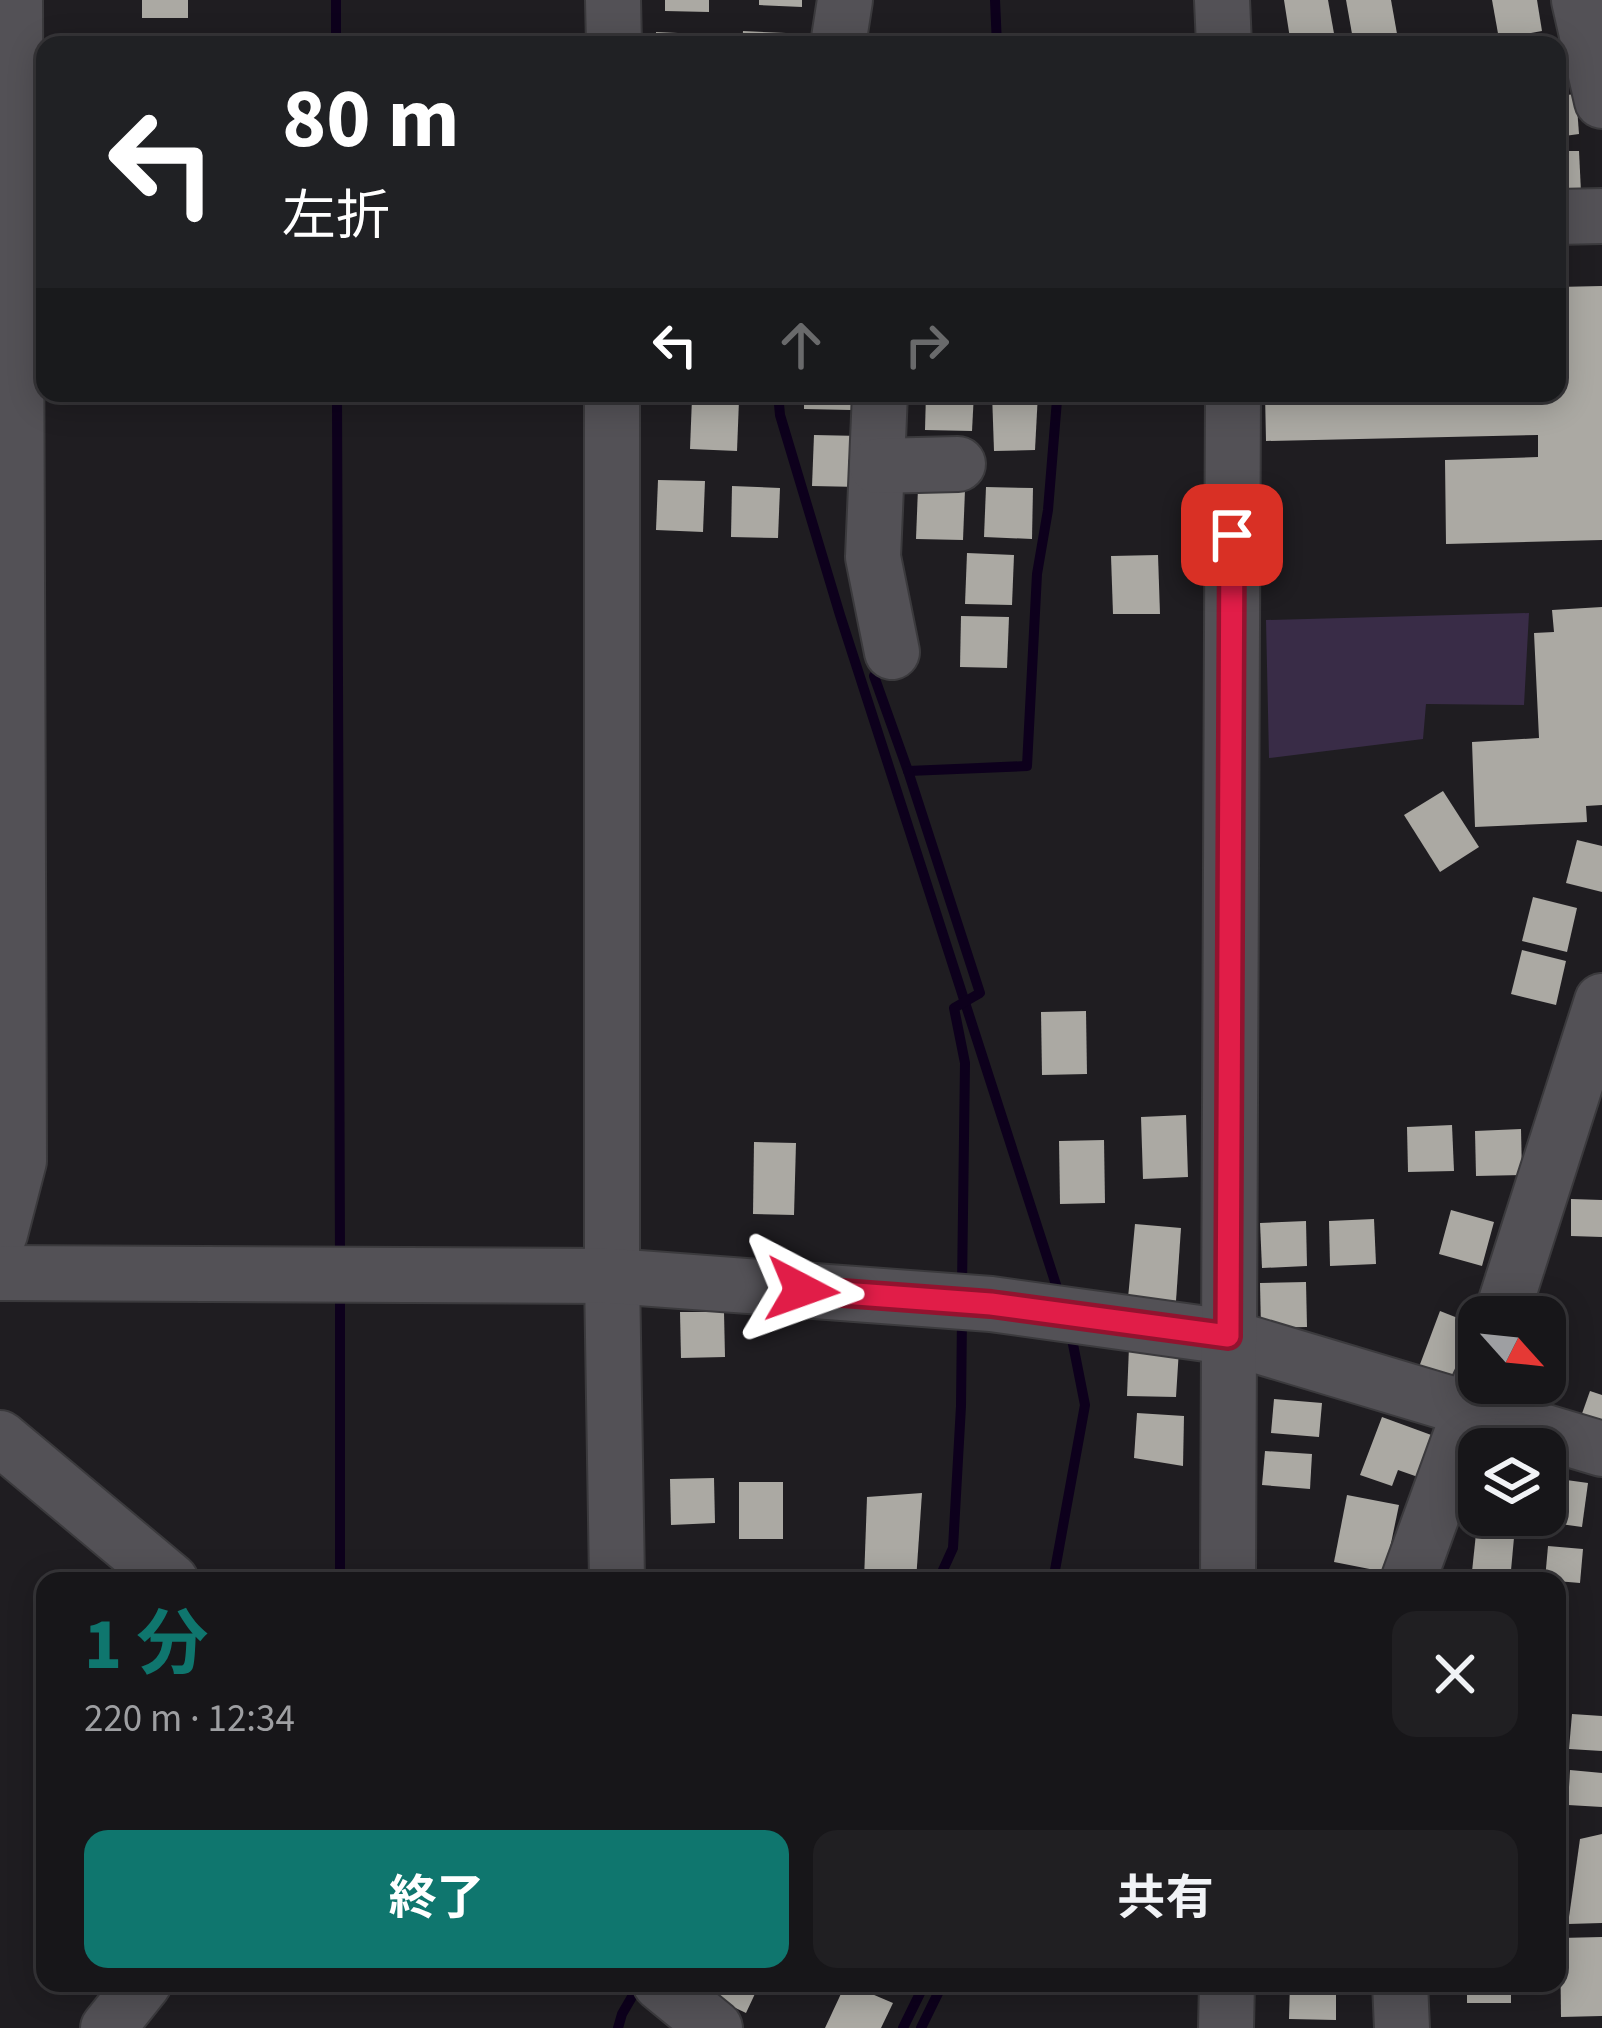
<!DOCTYPE html>
<html lang="ja">
<head>
<meta charset="utf-8">
<style>
	:root { --surface:#171619; --page:#201f22; --text:#f1f3f6; --muted:#9e9fa2; --line:#363538; --accent:#0f766e }
	body { margin:0; font-family:"Source Sans 3","Noto Sans JP",sans-serif; background:var(--page); color:var(--text); height:100vh; display:flex; flex-direction:column; font-size:45px; white-space:nowrap }
	* { box-sizing:border-box; margin:0 }
	p { font-size:39px; color:var(--muted) }
	.icon { flex:none; width:66px; height:66px; fill:none; stroke:currentColor; stroke-width:2; stroke-linecap:round; stroke-linejoin:round }
	.map { position:relative; flex:1; overflow:hidden }
	.details { position:absolute; left:36px; top:1572px; width:1530px; height:420px; display:flex; flex-direction:column; background:var(--surface); border-radius:24px; box-shadow:0 6px 30px #0003,0 0 0 3px var(--line) }
	.details>* { flex:none }
	.guide { position:absolute; left:36px; top:36px; width:1530px; height:366px; border-radius:24px; box-shadow:0 6px 30px #0003,0 0 0 3px var(--line); background:#202124; color:#fff; overflow:hidden }
	.needle { width:78px; rotate:117deg }
	.buttons { position:absolute; left:1458px; top:1296px; display:grid; gap:24px }
	.buttons a { display:grid; place-items:center; width:108px; height:108px; border-radius:24px; background:var(--surface); box-shadow:0 6px 30px #0003,0 0 0 3px var(--line); font-size:60px }
	.pin { position:absolute; display:grid; place-items:center; width:102px; height:102px; color:#fff; margin:-51px; border-radius:24px; box-shadow:0 6px 18px #0006 }
	.me { position:absolute; width:132px; margin:-66px; rotate:94deg; stroke-linejoin:round; filter:drop-shadow(0 0 9px #0008) }
	.turn { display:flex; align-items:center; gap:42px; height:252px; padding:0 48px; font-size:54px }
	.turn .icon { width:156px; height:156px; stroke-width:2.5 }
	.turn b { display:block; font-size:84px; line-height:102px }
	.lanes { display:flex; align-items:center; height:114px; padding:0 48px; background:#0003; justify-content:center; gap:60px; direction:ltr }
	.lanes .off { opacity:.35 }
	.round { display:grid; place-items:center; flex:none; width:126px; height:126px; border-radius:24px; background:var(--page) }
	.overview { display:flex; align-items:center; justify-content:space-between; height:204px; padding:0 48px }
	h1 { font-size:72px; font-weight:700; line-height:90px; color:var(--accent) }
	.button { display:flex; gap:24px; margin-top:auto; padding:24px 48px }
	.button a { flex:1; height:138px; border-radius:24px; background:var(--accent); color:#fff; font-size:48px; font-weight:700; line-height:138px; text-align:center }
	.button a+a { background:var(--page); color:var(--text) }
	.map>svg:first-child { display:block }
	.green { fill:#392c47 }
	.lines { fill:none; stroke-linecap:round; stroke-linejoin:round }
	.stream { stroke:#0d001c; stroke-width:10 }
	.building { fill:#aba9a3 }
	.minor-casing { stroke:#3b3a3d; stroke-width:58 }
	.minor { stroke:#535156; stroke-width:54 }
	.route-casing { stroke:#92132f; stroke-width:30 }
	.route { stroke:#e11d48; stroke-width:21 }
</style>
</head>
<body>
<div class="map">
<svg width="1602" height="2028" viewBox="0 0 1602 2028">
	<rect width="100%" height="100%" fill="#1f1d21"/>
	<path class="green" d="M1529,613l-5,92 -98,-1 -3,35 -154,19 -3,-138z"/>
	<g class="lines">
		<g class="stream">
			<path d="M336,0v45"/>
			<path d="M995,0l2,45"/>
			<path d="M337,393l3,867"/>
			<path d="M778,393l2,22 60,200 219,679"/>
			<path d="M874,676l34,95 119,-5 10,-192 11,-64 9,-110 -3,-7"/>
			<path d="M908,771l72,222 -26,15 11,55 -3,223"/>
			<path d="M340,1290v291"/>
			<path d="M938,1581l15,-33 8,-142 1,-89"/>
			<path d="M1053,1581l32,-176 -15,-76"/>
			<path d="M618,2028l4,-14 18,-31"/>
			<path d="M903,2028l22,-45"/>
			<path d="M921,2028l22,-45"/>
		</g>
	</g>
	<g class="building">
		<rect x="142" y="0" width="46" height="18"/>
		<path d="M665,0h44v12l-44,-1z"/>
		<path d="M759,0h43v7l-43,-2z"/>
		<path d="M1284,0h44l7,39 -44,6z"/>
		<path d="M1346,0h45l8,45h-45z"/>
		<path d="M1492,0h45l5,31 -43,8z"/>
		<path d="M743,31l43,2v12h-44z"/>
		<path d="M656,32l44,2 -1,11h-43z"/>
		<path d="M83,33l69,2 -1,10h-68z"/>
		<path d="M1576,94l3,40 -22,3v-41z"/>
		<path d="M1557,151h22l2,41 -24,1z"/>
		<path d="M1602,286v254l-156,4 -1,-84 93,-3v-22l-272,6 -1,-48h292v-106z"/>
		<path d="M804,393h48l-1,17 -47,-1z"/>
		<path d="M926,393h48l-2,38 -47,-1z"/>
		<path d="M992,393h46l-3,57 -41,1z"/>
		<path d="M692,398l47,2 -2,51 -47,-2z"/>
		<path d="M814,435l47,1 -2,51 -47,-1z"/>
		<path d="M658,480l47,1 -2,51 -47,-2z"/>
		<path d="M732,486l48,2 -2,50 -47,-1z"/>
		<path d="M986,487l47,1 -1,51 -48,-2z"/>
		<path d="M918,488l47,2 -2,50 -47,-1z"/>
		<path d="M967,553l47,2 -2,50 -47,-1z"/>
		<path d="M1158,555l2,59h-47l-2,-58z"/>
		<path d="M1602,607v198l-16,1 1,16 -112,5 -3,-85 67,-4 -5,-105 20,-1 -2,-22z"/>
		<path d="M961,616l48,1 -2,51 -47,-1z"/>
		<path d="M1443,791l36,56 -39,25 -36,-57z"/>
		<path d="M1577,840l25,6v46l-36,-9z"/>
		<path d="M1533,897l44,11 -10,44 -45,-11z"/>
		<path d="M1522,950l44,11 -10,44 -45,-11z"/>
		<path d="M1086,1011l1,63 -45,1 -1,-63z"/>
		<path d="M1186,1115l2,62 -45,2 -2,-62z"/>
		<path d="M1452,1125l2,46 -46,1 -1,-45z"/>
		<path d="M1521,1129l1,46 -46,1 -1,-45z"/>
		<path d="M1104,1140l1,63 -45,1 -1,-63z"/>
		<path d="M754,1142l42,1 -2,72 -41,-1z"/>
		<path d="M1571,1199l31,1v37l-31,-1z"/>
		<path d="M1451,1210l43,12 -12,44 -43,-12z"/>
		<path d="M1374,1219l2,45 -46,2 -1,-45z"/>
		<path d="M1306,1221l1,45 -45,2 -2,-45z"/>
		<path d="M1135,1224l46,4 -5,73 -48,-3z"/>
		<path d="M1306,1282l1,45 -46,1 -1,-45z"/>
		<path d="M1440,1311l33,13 -21,56 -33,-13z"/>
		<path d="M680,1312h44l1,45 -44,1z"/>
		<path d="M1129,1347l50,2 -3,48 -49,-1z"/>
		<path d="M1590,1391l12,4v39l-24,-9z"/>
		<path d="M1274,1399l48,4 -3,34 -48,-4z"/>
		<path d="M1137,1413l47,3 -1,50 -49,-8z"/>
		<path d="M1382,1417l52,19 -16,41 -20,-7 -6,16 -32,-11z"/>
		<path d="M1265,1451l47,3 -2,35 -48,-4z"/>
		<path d="M714,1478l1,45 -44,2 -1,-46z"/>
		<path d="M1552,1478l36,5 -6,44 -36,-5z"/>
		<rect x="739" y="1482" width="44" height="57"/>
		<path d="M922,1493l-6,88h-52l3,-84z"/>
		<path d="M1347,1495l52,10 -14,67 -51,-10z"/>
		<path d="M1477,1524l38,3 -5,54h-39z"/>
		<path d="M1548,1546l35,3 -3,34 -35,-3z"/>
		<path d="M1305,1569l50,10v2h-52z"/>
		<path d="M1572,1714l30,2v35l-33,-2z"/>
		<path d="M1570,1770l32,3v34l-34,-2z"/>
		<path d="M1602,1834v89l-34,1 12,-85z"/>
		<path d="M1602,1937v79l-41,1 -1,-79z"/>
		<path d="M704,1983h56l-14,30 -46,-22z"/>
		<path d="M846,1983l47,20 -12,25h-56z"/>
		<path d="M1290,1983h46v37l-47,-1z"/>
		<rect x="1467" y="1983" width="44" height="20"/>
	</g>
	<g class="lines">
		<g class="minor-casing">
			<g id="minor">
				<path d="M613,0l1,45"/>
				<path d="M1222,0l2,45"/>
				<path d="M1579,0l23,101"/>
				<path d="M838,45l7,-45"/>
				<path d="M1557,217l45,-1"/>
				<path d="M612,393v883l5,305"/>
				<path d="M880,393l-7,164 19,95"/>
				<path d="M877,466l81,-2"/>
				<path d="M0,1234l19,-73 -4,-1161"/>
				<path d="M0,1273l612,3 379,28 237,33 374,112"/>
				<path d="M1501,1317l101,-316"/>
				<path d="M0,1438l171,143"/>
				<path d="M1228,1581l5,-1188"/>
				<path d="M1408,1581l72,-198"/>
				<path d="M660,1983l55,45"/>
				<path d="M1400,1983l2,45"/>
				<path d="M108,2028l36,-45"/>
				<path d="M1226,2028l1,-45"/>
			</g>
		</g>
		<use href="#minor" class="minor"/>
	</g>
	<g class="lines">
		<g class="route-casing">
			<path id="route" d="M802,1290l189,14 237,32 4,-801"/>
		</g>
		<use href="#route" class="route"/>
	</g>
</svg>
<div class="buttons">
<a><svg class="needle" viewBox="-14 -14 28 28"><path d="M0-13l5 13h-10z" fill="#e53935"/><path d="M0 13l5-13h-10z" fill="#9e9fa2"/></svg></a>
<a><svg class="icon" aria-label="layers" viewBox="0 0 24 24"><path d="M12 4l9 5-9 5-9-5zM3 14l9 5 9-5"/></svg></a>
</div>
<div class="pin" style="left:1232px;top:535px;background:#d93025"><svg class="icon" aria-label="arrive" viewBox="0 0 24 24"><path d="M6 21V4h12l-3 4 3 4H6"/></svg></div>
<svg class="me" style="left:802px;top:1290px" viewBox="-20 -20 40 40"><path d="M0-17L14 15 0 8-14 15z" fill="#e11d48" stroke="#fff" stroke-width="4"/></svg>
<div class="guide">
<div class="turn"><svg class="icon" aria-label="left" viewBox="0 0 24 24"><path d="M17 20v-9H6M10 6l-5 5 5 5"/></svg><div><b>80 m</b>左折</div></div>
<div class="lanes"><svg class="icon" aria-label="left" viewBox="0 0 24 24"><path d="M17 20v-9H6M10 6l-5 5 5 5"/></svg><svg class="icon off" aria-label="ahead" viewBox="0 0 24 24"><path d="M12 20V5M6 11l6-6 6 6"/></svg><svg class="icon off" aria-label="right" viewBox="0 0 24 24"><path d="M7 20v-9h11M14 6l5 5-5 5"/></svg></div>
</div>
<section class="details">
<div class="overview"><div><h1>1 分</h1><p>220 m · 12:34</p></div><a class="round"><svg class="icon" aria-label="close" viewBox="0 0 24 24"><path d="M6 6l12 12M18 6L6 18"/></svg></a></div>
<div class="button"><a>終了</a><a>共有</a></div>
</section>
</div>
</body>
</html>
